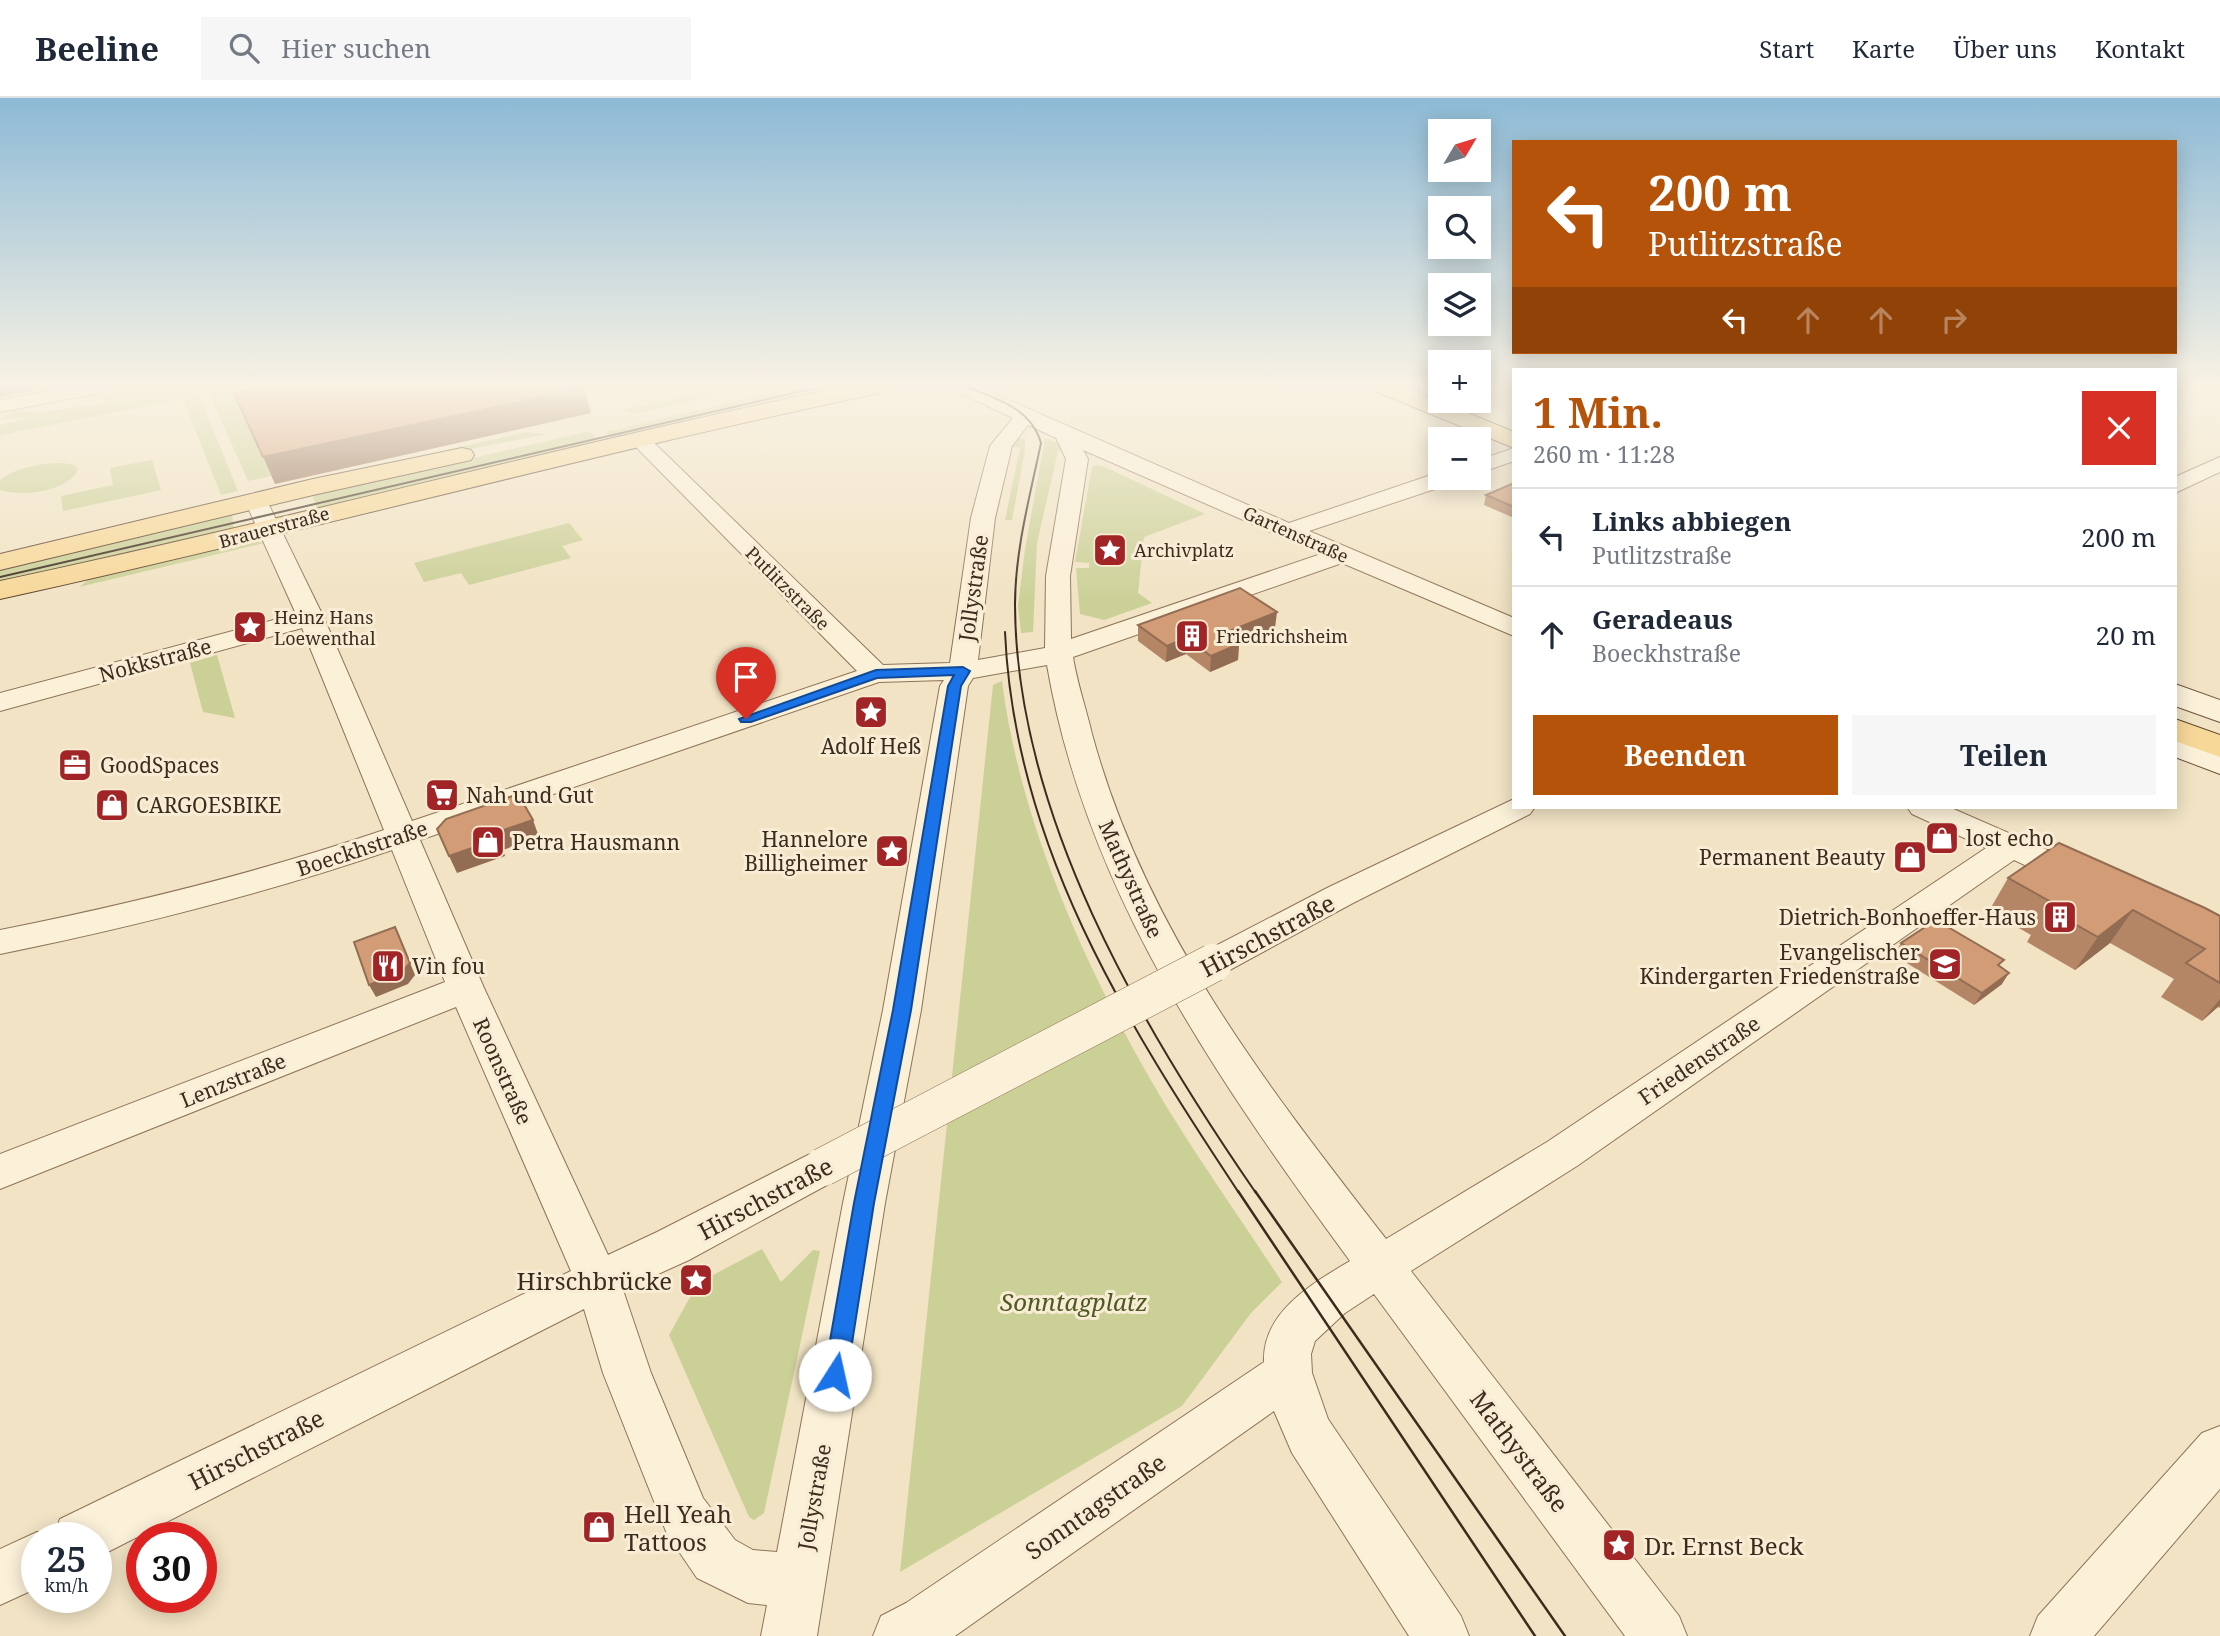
<!DOCTYPE html>
<html lang="de">
<head>
<meta charset="utf-8">
<style>
	:root { --surface:#fff; --page:#f6f6f7; --text:#1f2937; --muted:#747a83; --line:#e0e1e3; --accent:#b45309 }
	body { margin:0; font-family:"Noto Serif",serif; background:var(--page); color:var(--text); height:100vh; display:flex; flex-direction:column; font-size:26px; white-space:nowrap }
	* { box-sizing:border-box; margin:0 }
	p { font-size:23px; color:var(--muted) }
	.icon { flex:none; width:38px; height:38px; fill:none; stroke:currentColor; stroke-width:2; stroke-linecap:round; stroke-linejoin:round }
	.map { position:relative; flex:1; overflow:hidden }
	.details { position:absolute; left:1512px; top:270px; width:665px; height:441px; display:flex; flex-direction:column; background:var(--surface); border-radius:0px; box-shadow:0 4px 18px #0003 }
	.details>* { flex:none }
	.top-card { position:absolute; left:1512px; top:42px; width:665px; height:214px; border-radius:0px; box-shadow:0 4px 18px #0003; background:#b45309; color:#fff; overflow:hidden }
	.needle { width:46px; rotate:52deg }
	.fabs { position:absolute; left:1428px; top:21px; display:grid; gap:14px }
	.fabs a { display:grid; place-items:center; width:63px; height:63px; border-radius:0px; background:var(--surface); box-shadow:0 4px 18px #0003; font-size:35px }
	.speed { position:absolute; left:21px; top:1424px; display:flex; gap:14px; font-size:35px; font-weight:700; text-align:center }
	.speed>* { display:grid; place-content:center; width:91px; height:91px; border-radius:50%; background:var(--surface); box-shadow:0 4px 18px #0003; line-height:1 }
	.speed small { font-size:18px; font-weight:400 }
	.speed .limit { border:10px solid #d22; background:#fff; color:#111 }
	.pin { position:absolute; display:grid; place-items:center; width:60px; height:60px; color:#fff; margin:-72px -30px; border-radius:50% 50% 50% 0; rotate:-45deg; box-shadow:0 0 7px #0007 }
	.pin .icon { rotate:45deg }
	.me { position:absolute; width:77px; margin:-38px; rotate:10deg; stroke-linejoin:round; filter:drop-shadow(0 0 5px #0008) }
	.turn { display:flex; align-items:center; gap:24px; height:147px; padding:0 21px; font-size:32px }
	.turn .icon { width:91px; height:91px; stroke-width:2.5 }
	.turn b { display:block; font-size:49px; line-height:60px }
	.lanes { display:flex; align-items:center; height:66px; padding:0 21px; background:#0003; justify-content:center; gap:35px; direction:ltr }
	.lanes .off { opacity:.35 }
	.round { display:grid; place-items:center; flex:none; width:74px; height:74px; border-radius:0px; background:var(--page) }
	.head { display:flex; align-items:center; justify-content:space-between; height:119px; padding:0 21px }
	h1 { font-size:42px; font-weight:700; line-height:52px; color:var(--accent) }
	.cta { display:flex; gap:14px; margin-top:auto; padding:14px 21px }
	.cta a { flex:1; height:80px; border-radius:0px; background:var(--accent); color:#fff; font-size:28px; font-weight:700; line-height:80px; text-align:center }
	.cta a+a { background:var(--page); color:var(--text) }
	ul { padding:0; list-style:none }
	li { display:flex; align-items:center; gap:21px; height:98px; padding:0 21px; border-top:2px solid var(--line) }
	li div { flex:1 }
	li b { display:block; font-size:26px }
	li em { font-style:normal }
	header { display:flex; align-items:center; gap:42px; box-sizing:border-box; height:98px; padding:0 35px; background:var(--surface); border-bottom:2px solid var(--line) }
	header strong { font-size:33px }
	nav { display:flex; gap:38px; margin-inline-start:auto; font-size:24px }
	.search { width:490px; height:63px; background:var(--page); display:flex; align-items:center; gap:18px; box-sizing:border-box; padding:0 24px; border-radius:0px; color:var(--muted); font-size:26px }
	.map>svg:first-child { display:block }
	.green { fill:#cbd097 }
	.lines { fill:none; stroke-linecap:round; stroke-linejoin:round }
	.street-casing { stroke:#8d7459; stroke-width:2 }
	.secondary-casing { stroke:#6f553c; stroke-width:2 }
	.primary-casing { stroke:#5b422d; stroke-width:2 }
	.street { fill:#fbf0d8; fill-rule:evenodd }
	.secondary { fill:#fbf0d8; fill-rule:evenodd }
	.primary { fill:#f7d899; fill-rule:evenodd }
	.tram-far1 { stroke:#3c2c1e; stroke-width:2 }
	.tram { stroke:#3c2c1e; stroke-width:2.5 }
	.street-bridge-casing { stroke:#8d7459; stroke-width:39; stroke-linecap:butt }
	.street-bridge { stroke:#fbf0d8; stroke-width:38 }
	.wall { fill:#b58666 }
	.shaded-wall { fill:#936d53 }
	.building { fill:#d29c77; stroke:#936d53; stroke-width:2 }
	.route { fill:#1a73e8; stroke:#114b97; stroke-width:2 }
	.labels { text-anchor:middle; dominant-baseline:central; stroke-width:6; stroke-linejoin:round; paint-order:stroke }
	.far-street-label { font-size:18px; fill:#3c2c1e; stroke:#f8edd4 }
	.far-poi-label { font-size:18px; fill:#3c2c1e; stroke:#f8edd4; text-anchor:start }
	.street-label { font-size:21px; fill:#3c2c1e; stroke:#f8edd4 }
	.poi-label { font-size:21px; fill:#3c2c1e; stroke:#f8edd4; text-anchor:start }
	.near-street-label { font-size:24px; fill:#3c2c1e; stroke:#f8edd4 }
	.near-poi-label { font-size:24px; fill:#3c2c1e; stroke:#f8edd4; text-anchor:start }
	.near-park-label { font-size:24px; font-style:italic; fill:#4d5a23; stroke:#f8edd4 }
</style>
</head>
<body>
<header>
<strong>Beeline</strong>
<div class="search"><svg class="icon" aria-label="search" viewBox="0 0 24 24"><circle cx="10" cy="10" r="6"/><path d="M15 15l6 6"/></svg>Hier suchen</div>
<nav><a>Start</a><a>Karte</a><a>Über uns</a><a>Kontakt</a></nav>
</header>
<div class="map">
<svg width="2220" height="1538" viewBox="0 0 2220 1538">
	<rect width="100%" height="100%" fill="#f1e3c4"/>
	<g class="green">
		<path d="M144,289h52l42,104 -17,4 -38,-96 -183,36v-10l31,-7 -31,1 14,-8 28,1 92,-13h-42z"/>
		<path d="M231,289l40,89 -23,5 -40,-90z"/>
		<path d="M726,289h27l-36,8 -3,-2 -5,1 2,3 -71,16 -21,-2z"/>
		<path d="M792,290l6,5 -187,45 -6,-6z"/>
		<path d="M590,333l12,13 -284,66 -6,-15z"/>
		<path d="M525,334l22,2 -241,48z"/>
		<path d="M1025,340v13l-13,69h-7l15,-72 -12,-2 4,-6z"/>
		<path d="M1045,340l18,7 5,8 -10,-2 -21,92 -4,89 -12,1 -3,-27 7,-57z"/>
		<path d="M152,362l9,30 -98,21 -2,-15 52,-11 -3,-17z"/>
		<path d="M62,365l13,2 3,5c-11,22 -57,27 -78,20v-10c17,-13 41,-17 62,-17z"/>
		<path d="M1096,367l9,2 100,47 -61,23 -6,56 14,10 -48,17 -24,-6 -4,-46h13v-5l-14,-1 17,-95z"/>
		<path d="M229,416l3,1 2,14 -234,55v-19z"/>
		<path d="M569,425l14,17 -21,6 9,12 -102,27 -8,-12 -37,9 -10,-19z"/>
		<path d="M247,442l17,3 -185,44 15,-11z"/>
		<path d="M217,557l18,63 -32,-6 -13,-49z"/>
		<path d="M1002,583c17,136 79,277 147,396 40,70 89,137 133,205l-31,31 -69,93 -282,166 93,-887z"/>
		<path d="M762,1151l19,33 32,-32 7,1 -56,262 -10,7 -5,-3 -80,-182 29,-52z"/>
	</g>
	<g class="lines">
		<g class="street-casing">
			<g id="street">
				<path d="M68,289h42l-10,6 -100,19v-12z"/>
				<path d="M953,289h26l310,136 148,-50h3v5h16l-3,5 -144,48 205,87v18l-172,-73 -269,94c4,26 13,51 19,77 53,195 172,348 294,505l161,-97 439,-294 -74,-34 -5,-7h42l142,62 5,8 -5,8 -12,3 -12,-3 -53,-25 -437,306 -166,105 268,345 8,20h-62l-251,-342 -29,19 -30,28 -4,13 1,19 16,46 133,197 8,20h-60l-117,-183 -18,-42 -319,225h-82l8,-20 25,-13 358,-241c-2,-50 49,-79 86,-101 -133,-182 -264,-369 -303,-596l-74,13 -5,8 -47,324 -36,193 -68,433h-56l6,-31 -19,-2 -51,-25 -30,-44 -64,-161 -19,-64 -486,248 -2,-19h-43l7,-19 511,-248 -115,-264 -456,182v-35l445,-172 -53,-132c-128,44 -260,77 -392,104v-24c130,-26 258,-57 384,-100l-82,-202 -302,83v-18l296,-79 -51,-113 3,-5h16l3,5 57,117 88,203 445,-150 -225,-228 -3,-4 3,-4h14l237,230 67,-2 21,-145 19,-72 23,-28 -57,-27zM1028,327l28,13 10,21 -20,117 -1,72 -67,12 17,-142 17,-72zM1083,352l238,104 -250,85 -1,-63 18,-117zM944,582l-4,6 -57,324 -40,193 -66,349 -24,-2 -18,-10 -32,-42 -52,-125 -28,-83 66,-30 149,-81 6,-12 -6,-12 -15,-5 -15,5 -151,77 -49,23 -124,-267 -64,-148 459,-158z"/>
				<path d="M1514,350v13l-35,12v-13z"/>
				<path d="M2220,359v15l-45,21v-16z"/>
				<path d="M1514,701v8h21l-5,7 -177,89 -127,69 -13,4 -13,-4 -5,-9 5,-9 129,-67z"/>
				<path d="M2220,1328v63l-126,147h-64l8,-20 164,-183z"/>
				<path d="M37,1434l14,6h-14v50l-37,17v-56z"/>
			</g>
		</g>
		<g class="secondary-casing">
			<g id="secondary">
				<path d="M2175,586l45,16v22l-45,-16z"/>
				<path d="M2175,636l45,16v24l-45,-17z"/>
			</g>
		</g>
		<g class="primary-casing">
			<g id="primary">
				<path d="M842,289h44l-3,5 -8,2c-293,62 -582,141 -875,205v-18c282,-60 560,-135 842,-194z"/>
				<path d="M1374,289h31l109,45v16l-137,-56z"/>
				<path d="M462,350l9,2 3,5 -3,5 -158,35 -313,75v-16l313,-75z"/>
				<path d="M2175,621l45,16v22l-45,-16z"/>
			</g>
		</g>
		<use href="#street" class="street"/>
		<use href="#secondary" class="secondary"/>
		<use href="#primary" class="primary"/>
		<g class="tram-far1">
			<path d="M967,289c30,12 64,21 74,56 -11,53 -26,107 -26,162 1,209 125,420 241,588"/>
			<path d="M0,479l820,-190"/>
			<path d="M1005,534c9,212 120,389 234,561"/>
		</g>
		<g class="tram">
			<path d="M1238,1093l297,445"/>
			<path d="M1255,1093l310,445"/>
		</g>
		<g class="street-bridge-casing">
			<path id="street-bridge" d="M823,1069l390,-204"/>
		</g>
		<use href="#street-bridge" class="street-bridge"/>
	</g>
	<g class="wall">
		<path d="M1514,385v35l-30,-13 2,-10z"/>
		<path d="M1138,527l137,3 -38,15 2,1 -1,16 -28,12 -24,-18 -20,8 -28,-21z"/>
		<path d="M2008,780l212,38v92l-2,-1 -16,14 -41,-24 13,-18 -64,-36 -35,27 -48,-28 4,-7 -42,-24z"/>
		<path d="M1901,845l99,24 2,17 -28,21 -80,-50z"/>
	</g>
	<g class="shaded-wall">
		<path d="M0,289h53l-53,10z"/>
		<path d="M584,290l7,25 -316,71 -12,-27z"/>
		<path d="M1277,514l-2,16 -54,22 1,-16z"/>
		<path d="M1186,540v16l-20,8 1,-16z"/>
		<path d="M1239,546l-1,16 -28,12 1,-16z"/>
		<path d="M533,722l6,17 -36,13 2,6 -48,17 -8,-17 46,-23z"/>
		<path d="M2133,812l-23,33 -35,27 23,-33z"/>
		<path d="M395,829l20,48 -7,9 -32,13 -7,-12z"/>
		<path d="M2009,875l-7,11 -28,21 8,-12z"/>
		<path d="M2220,901v6l-18,16z"/>
	</g>
	<g class="building">
		<path d="M261,289h323v1l-321,69 -29,-64z"/>
		<path d="M1514,385v24l-28,-12z"/>
		<path d="M1240,490l37,24 -55,22 17,10 -28,12 -25,-18 -19,8 -29,-21z"/>
		<path d="M518,696l15,26 -38,13 3,6 -49,17 -12,-27 9,-10z"/>
		<path d="M2059,745l146,65 15,8v67l-34,-20 19,-14 -72,-39 -35,27 -50,-28 7,-5 -47,-26z"/>
		<path d="M1936,822l68,40 -6,5 11,8 -27,20 -81,-50z"/>
		<path d="M395,829l15,36 -8,9 -33,13 -15,-43z"/>
	</g>
	<linearGradient id="sky" x2="0" y2="1"><stop stop-color="#8dbad6"/><stop offset="0.57" stop-color="#f9f2e4"/><stop offset="1" stop-color="#f9f2e4" stop-opacity="0"/></linearGradient>
	<rect width="2220" height="504" fill="url(#sky)"/>
	<path class="route" d="M963,569l7,4 -9,15 -50,324 -37,193 -27,172 -4,7 -8,4 -8,-4 -3,-7 30,-172 39,-193 55,-324 6,-11 -77,3 -126,44h-10l-2,-3 137,-49z"/>
	<defs>
		<g id="sight-square" transform="scale(1.75)"><rect x="-9" y="-9" width="18" height="18" rx="4" fill="#a12427" stroke="#f8edd4"/><path d="M0-6L1.8-2.2L6-1.7L2.9 1.2L3.7 5.4L0 3.3L-3.7 5.4L-2.9 1.2L-6-1.7L-1.8-2.2Z" fill="#fff"/></g>
		<g id="building-square" transform="scale(1.75)"><rect x="-9" y="-9" width="18" height="18" rx="4" fill="#a12427" stroke="#f8edd4"/><path d="M-4-6H4V6H1V3H-1V6H-4ZM-2.5-4.3h1.7v1.8h-1.7ZM.8-4.3h1.7v1.8H.8ZM-2.5-1h1.7V.8h-1.7ZM.8-1h1.7V.8H.8Z" fill="#fff"/></g>
		<g id="office-square" transform="scale(1.75)"><rect x="-9" y="-9" width="18" height="18" rx="4" fill="#a12427" stroke="#f8edd4"/><path d="M-6-3h4V-5.5h4V-3h4V5H-6ZM-1-4.5V-3h2v-1.5ZM-6 0V1H6V0Z" fill="#fff"/></g>
		<g id="supermarket-square" transform="scale(1.75)"><rect x="-9" y="-9" width="18" height="18" rx="4" fill="#a12427" stroke="#f8edd4"/><path d="M-6-5.5h2.5l.6 2H6L4.5 2H-2.5L-4.4-4H-6ZM-1.5 3.2a1.3 1.3 0 1 0 .1 0ZM3 3.2a1.3 1.3 0 1 0 .1 0Z" fill="#fff"/></g>
		<g id="shop-square" transform="scale(1.75)"><rect x="-9" y="-9" width="18" height="18" rx="4" fill="#a12427" stroke="#f8edd4"/><path d="M-5-2.5h2.3a2.7 3.5 0 0 1 5.4 0H5L5.5 6h-11ZM-1.5-2.5h3a1.5 2.3 0 0 0-3 0Z" fill="#fff"/></g>
		<g id="school-square" transform="scale(1.75)"><rect x="-9" y="-9" width="18" height="18" rx="4" fill="#a12427" stroke="#f8edd4"/><path d="M0-5L7-2L0 1L-7-2ZM-4 1L0 2.5L4 1V4Q0 6-4 4Z" fill="#fff"/></g>
		<g id="restaurant-square" transform="scale(1.75)"><rect x="-9" y="-9" width="18" height="18" rx="4" fill="#a12427" stroke="#f8edd4"/><path d="M-5-6h1v4h1v-4h1v4h1v-4h1v5L-1.5 .5V6h-2V.5L-5-1ZM5-6V6H3V1.5H1.5Q1.5-4 5-6Z" fill="#fff"/></g>
	</defs>
	<g fill-rule="evenodd">
		<use href="#sight-square" x="1110" y="452"/>
		<use href="#sight-square" x="250" y="529"/>
		<use href="#building-square" x="1192" y="538"/>
		<use href="#sight-square" x="871" y="614"/>
		<use href="#office-square" x="75" y="667"/>
		<use href="#supermarket-square" x="442" y="697"/>
		<use href="#shop-square" x="112" y="707"/>
		<use href="#shop-square" x="1942" y="740"/>
		<use href="#shop-square" x="488" y="744"/>
		<use href="#sight-square" x="892" y="753"/>
		<use href="#shop-square" x="1910" y="759"/>
		<use href="#building-square" x="2060" y="819"/>
		<use href="#school-square" x="1945" y="866"/>
		<use href="#restaurant-square" x="388" y="868"/>
		<use href="#sight-square" x="696" y="1182"/>
		<use href="#shop-square" x="599" y="1429"/>
		<use href="#sight-square" x="1619" y="1447"/>
	</g>
	<g class="labels">
		<g class="far-street-label">
			<text transform="translate(274 429) rotate(-15)">Brauerstraße</text>
			<text transform="translate(1296 436) rotate(24)">Gartenstraße</text>
			<text transform="translate(788 490) rotate(45)">Putlitzstraße</text>
		</g>
		<g class="far-poi-label">
			<text x="1134" y="452">Archivplatz</text>
			<text x="274" y="519">Heinz Hans<tspan x="274" dy="21">Loewenthal</tspan></text>
			<text x="1216" y="538">Friedrichsheim</text>
		</g>
		<g class="street-label">
			<text transform="translate(973 490) rotate(-82)">Jollystraße</text>
			<text transform="translate(155 562) rotate(-15)">Nokkstraße</text>
			<text transform="translate(362 750) rotate(-18)">Boeckhstraße</text>
			<text transform="translate(1131 781) rotate(66)">Mathystraße</text>
			<text transform="translate(1699 962) rotate(-34)">Friedenstraße</text>
			<text transform="translate(503 973) rotate(66)">Roonstraße</text>
			<text transform="translate(233 982) rotate(-22)">Lenzstraße</text>
			<text transform="translate(814 1399) rotate(-80)">Jollystraße</text>
		</g>
		<g class="poi-label">
			<text x="871" y="648" text-anchor="middle">Adolf Heß</text>
			<text x="100" y="667">GoodSpaces</text>
			<text x="466" y="697">Nah und Gut</text>
			<text x="136" y="707">CARGOESBIKE</text>
			<text x="1966" y="740">lost echo</text>
			<text x="868" y="741" text-anchor="end">Hannelore<tspan x="868" dy="24">Billigheimer</tspan></text>
			<text x="512" y="744">Petra Hausmann</text>
			<text x="1885" y="759" text-anchor="end">Permanent Beauty</text>
			<text x="2036" y="819" text-anchor="end">Dietrich-Bonhoeffer-Haus</text>
			<text x="1920" y="854" text-anchor="end">Evangelischer<tspan x="1920" dy="24">Kindergarten Friedenstraße</tspan></text>
			<text x="412" y="868">Vin fou</text>
		</g>
		<g class="near-street-label">
			<text transform="translate(1267 837) rotate(-28)">Hirschstraße</text>
			<text transform="translate(765 1100) rotate(-28)">Hirschstraße</text>
			<text transform="translate(256 1351) rotate(-27)">Hirschstraße</text>
			<text transform="translate(1520 1353) rotate(53)">Mathystraße</text>
			<text transform="translate(1095 1408) rotate(-35)">Sonntagstraße</text>
		</g>
		<g class="near-poi-label">
			<text x="672" y="1182" text-anchor="end">Hirschbrücke</text>
			<text x="624" y="1415">Hell Yeah<tspan x="624" dy="28">Tattoos</tspan></text>
			<text x="1644" y="1447">Dr. Ernst Beck</text>
		</g>
		<g class="near-park-label">
			<text x="1074" y="1203">Sonntagplatz</text>
		</g>
	</g>
</svg>
<div class="fabs">
<a><svg class="needle" viewBox="-14 -14 28 28"><path d="M0-13l5 13h-10z" fill="#e53935"/><path d="M0 13l5-13h-10z" fill="#747a83"/></svg></a>
<a><svg class="icon" aria-label="search" viewBox="0 0 24 24"><circle cx="10" cy="10" r="6"/><path d="M15 15l6 6"/></svg></a>
<a><svg class="icon" aria-label="layers" viewBox="0 0 24 24"><path d="M12 4l9 5-9 5-9-5zM3 14l9 5 9-5"/></svg></a>
<a>+</a>
<a>−</a>
</div>
<div class="speed"><div>25<small>km/h</small></div><div class="limit">30</div></div>
<div class="pin" style="left:746px;top:621px;background:#d93025"><svg class="icon" aria-label="arrive" viewBox="0 0 24 24"><path d="M6 21V4h12l-3 4 3 4H6"/></svg></div>
<svg class="me" style="left:835px;top:1277px" viewBox="-20 -20 40 40"><circle r="19" fill="#fff"/><path d="M0-13L10 11 0 6-10 11z" fill="#1a73e8"/></svg>
<div class="top-card">
<div class="turn"><svg class="icon" aria-label="left" viewBox="0 0 24 24"><path d="M17 20v-9H6M10 6l-5 5 5 5"/></svg><div><b>200 m</b>Putlitzstraße</div></div>
<div class="lanes"><svg class="icon" aria-label="left" viewBox="0 0 24 24"><path d="M17 20v-9H6M10 6l-5 5 5 5"/></svg><svg class="icon off" aria-label="ahead" viewBox="0 0 24 24"><path d="M12 20V5M6 11l6-6 6 6"/></svg><svg class="icon off" aria-label="ahead" viewBox="0 0 24 24"><path d="M12 20V5M6 11l6-6 6 6"/></svg><svg class="icon off" aria-label="right" viewBox="0 0 24 24"><path d="M7 20v-9h11M14 6l5 5-5 5"/></svg></div>
</div>
<section class="details">
<div class="head"><div><h1>1 Min.</h1><p>260 m · 11:28</p></div><a class="round" style="background:#d93025;color:#fff"><svg class="icon" aria-label="close" viewBox="0 0 24 24"><path d="M6 6l12 12M18 6L6 18"/></svg></a></div>
<ul>
<li><svg class="icon" aria-label="left" viewBox="0 0 24 24"><path d="M17 20v-9H6M10 6l-5 5 5 5"/></svg><div><b>Links abbiegen</b><p>Putlitzstraße</p></div><em>200 m</em></li>
<li><svg class="icon" aria-label="ahead" viewBox="0 0 24 24"><path d="M12 20V5M6 11l6-6 6 6"/></svg><div><b>Geradeaus</b><p>Boeckhstraße</p></div><em>20 m</em></li>
</ul>
<div class="cta"><a>Beenden</a><a>Teilen</a></div>
</section>
</div>
</body>
</html>
